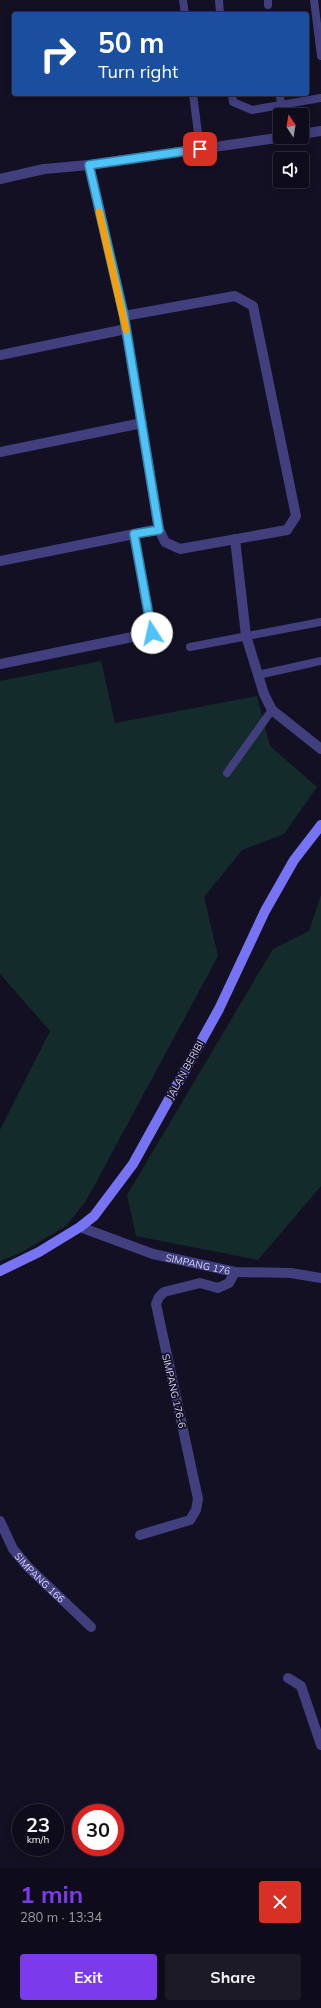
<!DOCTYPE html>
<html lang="en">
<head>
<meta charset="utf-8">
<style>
	:root { --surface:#0e0c1a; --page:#1c1a27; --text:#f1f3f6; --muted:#9b9ba2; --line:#2e2c39; --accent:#7c3aed }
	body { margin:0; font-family:Mulish,sans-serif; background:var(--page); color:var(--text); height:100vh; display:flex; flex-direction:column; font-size:15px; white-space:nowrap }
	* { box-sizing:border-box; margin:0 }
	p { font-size:13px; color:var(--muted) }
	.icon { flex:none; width:22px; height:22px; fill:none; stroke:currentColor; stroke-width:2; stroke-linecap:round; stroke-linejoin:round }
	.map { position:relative; height:1868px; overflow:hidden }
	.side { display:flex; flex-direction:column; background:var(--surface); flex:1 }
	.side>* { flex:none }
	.guide { position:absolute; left:12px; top:12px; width:297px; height:84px; border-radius:4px; box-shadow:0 2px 10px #0003,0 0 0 1px var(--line); background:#1a4fa0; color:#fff; overflow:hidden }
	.needle { width:26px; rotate:348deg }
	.fabs { position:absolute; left:273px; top:108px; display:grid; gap:8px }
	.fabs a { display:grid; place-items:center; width:36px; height:36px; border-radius:4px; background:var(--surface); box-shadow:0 2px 10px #0003,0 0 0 1px var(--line); font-size:20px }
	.speed { position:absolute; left:12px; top:1804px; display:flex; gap:8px; font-size:20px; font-weight:700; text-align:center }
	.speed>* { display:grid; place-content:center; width:52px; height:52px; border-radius:50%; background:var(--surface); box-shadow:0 2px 10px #0003,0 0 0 1px var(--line); line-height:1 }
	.speed small { font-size:10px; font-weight:400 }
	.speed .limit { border:6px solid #d22; background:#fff; color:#111 }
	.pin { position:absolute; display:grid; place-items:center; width:34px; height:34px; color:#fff; margin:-17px; border-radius:8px; box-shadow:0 2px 6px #0006 }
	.me { position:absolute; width:44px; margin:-22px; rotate:350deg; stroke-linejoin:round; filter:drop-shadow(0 0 3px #0008) }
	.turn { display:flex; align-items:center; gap:14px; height:84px; padding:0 20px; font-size:18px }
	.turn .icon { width:52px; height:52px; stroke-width:2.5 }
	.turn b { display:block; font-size:28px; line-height:34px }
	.round { display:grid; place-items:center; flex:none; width:42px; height:42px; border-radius:4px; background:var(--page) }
	.summary { display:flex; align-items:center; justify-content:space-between; height:68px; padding:0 20px }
	h1 { font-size:24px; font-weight:700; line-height:30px; color:var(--accent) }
	.button { display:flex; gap:8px; margin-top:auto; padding:8px 20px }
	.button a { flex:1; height:46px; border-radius:4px; background:var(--accent); color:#fff; font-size:16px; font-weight:700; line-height:46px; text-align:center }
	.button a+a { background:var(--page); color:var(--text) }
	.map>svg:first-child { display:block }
	.green { fill:#132c2b }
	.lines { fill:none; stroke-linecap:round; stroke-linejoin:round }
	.service { stroke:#413f7e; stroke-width:8 }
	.minor { stroke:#413f7e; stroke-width:10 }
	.tertiary { stroke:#413f7e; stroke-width:10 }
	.secondary { stroke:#7673f4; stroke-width:10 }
	.route-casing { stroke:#337fa1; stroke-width:10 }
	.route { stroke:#4fc3f7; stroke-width:7 }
	.slow { stroke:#f59e0b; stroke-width:7 }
	.labels { text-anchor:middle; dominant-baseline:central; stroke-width:3.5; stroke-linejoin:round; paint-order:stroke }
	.street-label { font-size:10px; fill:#d9d5fc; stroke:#131023 }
</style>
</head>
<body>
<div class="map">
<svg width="321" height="1868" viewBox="0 0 321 1868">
	<rect width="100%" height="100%" fill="#131023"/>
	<g class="green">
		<path d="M101,661l14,62 142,-27 13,50 47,41 -33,47 -42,16 -38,47 14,59 -132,245 -20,25 -44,26 -22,9v-131l50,-99 -50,-57v-293z"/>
		<path d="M321,895v291l-63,74 -122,-24 -9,-41 146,-246 36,-18z"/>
	</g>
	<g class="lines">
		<g class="service">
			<path d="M183,0l2,14"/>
			<path d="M219,0l1,14"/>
			<path d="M268,0v5"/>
			<path d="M314,0l7,56"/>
			<path d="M193,94l7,55"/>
			<path d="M232,94l1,8 19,8 69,-12"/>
			<path d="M280,94l1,12"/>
			<path d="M190,647l131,-25"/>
			<path d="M258,675l63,-14"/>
			<path d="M227,773l45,-63"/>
		</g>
		<g class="minor">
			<path d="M89,165l35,151 35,213 6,13 15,7 107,-19 9,-14 -43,-210 -18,-10 -111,20"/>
			<path d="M0,355l126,-26"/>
			<path d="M0,452l142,-29"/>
			<path d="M235,539l11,97 18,58 8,16 49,39"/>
			<path d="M0,561l159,-32"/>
			<path d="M0,664l152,-31 -18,-99"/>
			<path id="s1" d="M80,1227l73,27 82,18 56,1 30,5"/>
			<path id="s2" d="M0,1521l13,28 15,18 63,60"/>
			<path d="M140,1535l50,-15 6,-10 2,-11 -42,-195 3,-7 5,-5 36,-9 18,5 11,-5 6,-11"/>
			<path d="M288,1678l13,8 20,59"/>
		</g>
		<g class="tertiary">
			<path d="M302,134l19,-3"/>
			<path d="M0,179l44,-10 45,-4 195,-28"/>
		</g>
		<path class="secondary" d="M0,1271l39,-19 41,-25 14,-11 39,-52 86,-155 46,-98 29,-51 27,-35"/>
	</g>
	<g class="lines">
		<g class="route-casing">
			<path id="route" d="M152,633l-18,-99 25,-4 -35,-214 -35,-151 111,-16"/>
		</g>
		<use href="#route" class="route"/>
		<path class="slow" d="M99,212l27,118"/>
	</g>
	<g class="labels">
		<g class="street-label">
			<text transform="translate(185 1070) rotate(-61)">JALAN BERIBI</text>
			<text stroke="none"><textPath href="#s1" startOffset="124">SIMPANG 176</textPath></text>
			<text transform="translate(174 1391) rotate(77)">SIMPANG 176-6</text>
			<text stroke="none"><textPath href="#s2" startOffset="70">SIMPANG 166</textPath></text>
		</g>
	</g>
</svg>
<div class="fabs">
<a><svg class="needle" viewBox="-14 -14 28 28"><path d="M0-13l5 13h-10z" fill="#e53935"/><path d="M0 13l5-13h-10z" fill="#9b9ba2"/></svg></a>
<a><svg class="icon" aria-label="sound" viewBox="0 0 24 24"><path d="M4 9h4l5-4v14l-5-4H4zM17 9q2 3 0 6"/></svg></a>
</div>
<div class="speed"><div>23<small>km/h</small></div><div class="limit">30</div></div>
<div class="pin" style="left:200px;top:149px;background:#d93025"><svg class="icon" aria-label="arrive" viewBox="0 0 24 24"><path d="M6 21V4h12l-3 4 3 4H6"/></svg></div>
<svg class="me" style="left:152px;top:633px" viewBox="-20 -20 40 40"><circle r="19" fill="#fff"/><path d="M0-13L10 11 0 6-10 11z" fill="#4fc3f7"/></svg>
<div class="guide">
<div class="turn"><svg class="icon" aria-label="right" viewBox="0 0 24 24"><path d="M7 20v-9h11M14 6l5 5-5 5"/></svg><div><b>50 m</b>Turn right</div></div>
</div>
</div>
<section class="side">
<div class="summary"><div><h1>1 min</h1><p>280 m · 13:34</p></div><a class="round" style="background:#d93025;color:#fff"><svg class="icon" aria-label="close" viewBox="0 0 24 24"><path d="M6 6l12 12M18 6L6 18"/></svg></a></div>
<div class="button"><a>Exit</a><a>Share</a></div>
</section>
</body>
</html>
